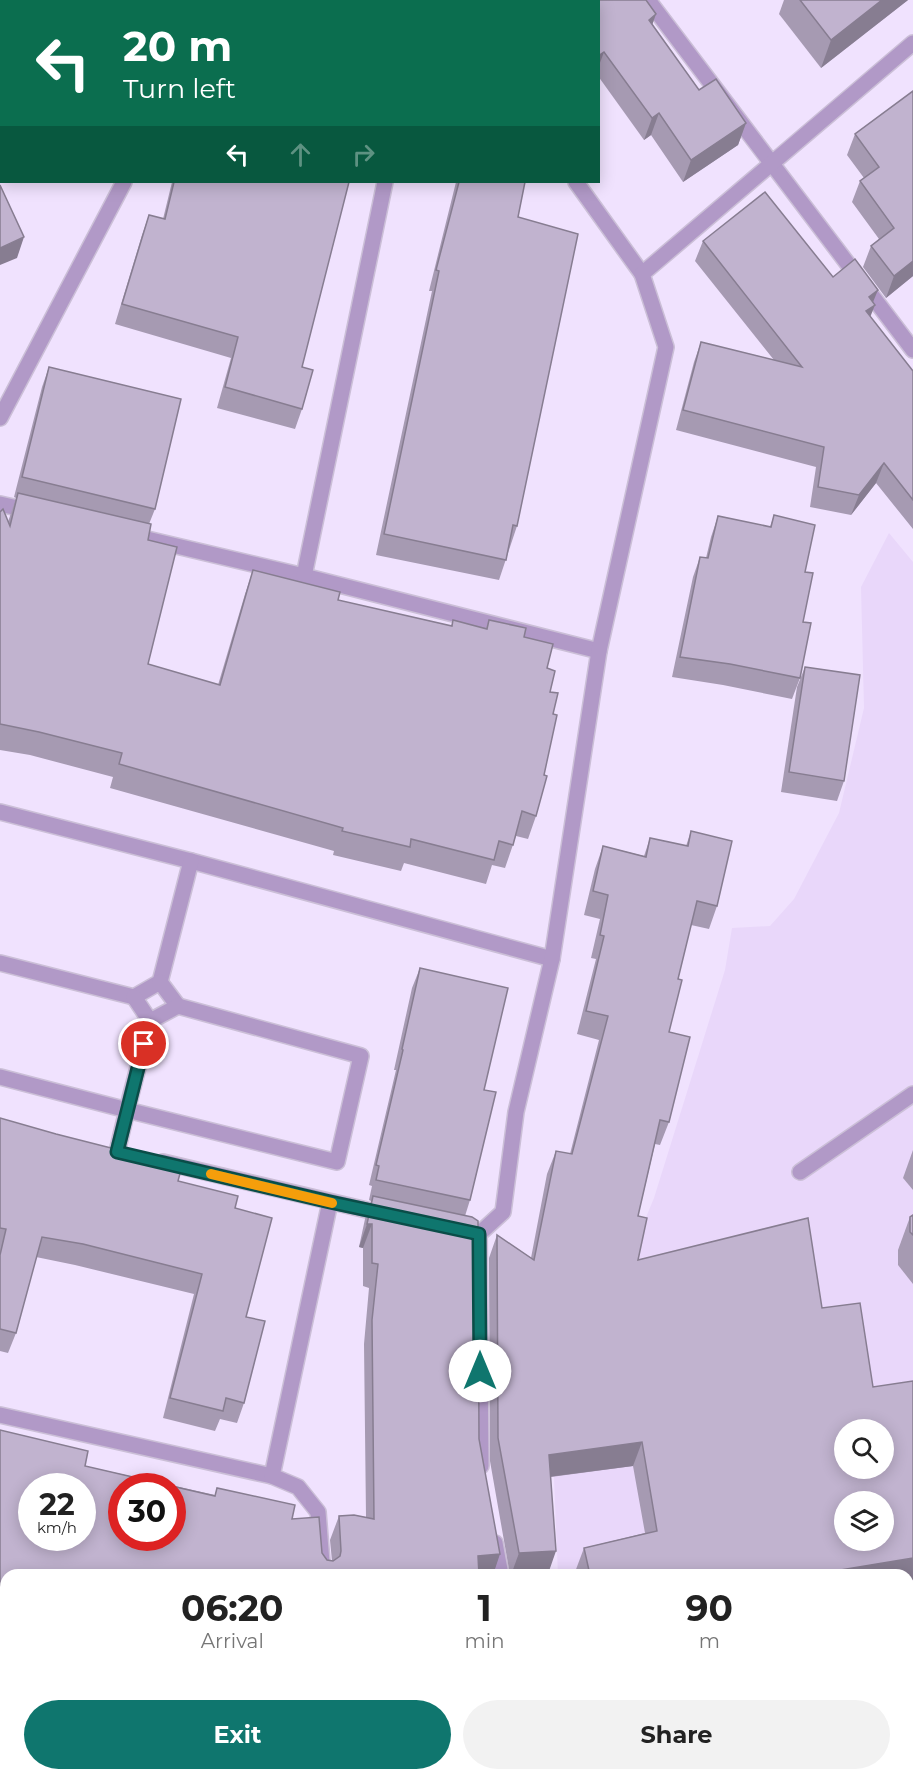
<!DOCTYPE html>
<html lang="en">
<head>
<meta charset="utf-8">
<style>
	:root { --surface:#fff; --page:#f2f2f2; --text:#222; --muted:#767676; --accent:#0f766e }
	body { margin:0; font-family:Montserrat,sans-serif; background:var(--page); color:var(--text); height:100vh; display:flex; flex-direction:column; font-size:22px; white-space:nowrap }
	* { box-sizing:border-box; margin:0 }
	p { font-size:20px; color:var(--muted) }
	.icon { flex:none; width:33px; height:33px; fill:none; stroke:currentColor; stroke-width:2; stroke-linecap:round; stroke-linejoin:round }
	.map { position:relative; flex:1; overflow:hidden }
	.sheet { position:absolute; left:0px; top:1569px; width:914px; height:212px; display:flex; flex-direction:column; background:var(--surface); border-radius:18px 18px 0 0; box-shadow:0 3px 15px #0003 }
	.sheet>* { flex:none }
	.top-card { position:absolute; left:0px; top:0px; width:600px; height:183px; box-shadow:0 3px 15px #0003; background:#0b6e4f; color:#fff; overflow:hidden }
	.fabs { position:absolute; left:834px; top:1419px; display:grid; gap:12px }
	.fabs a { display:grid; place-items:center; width:60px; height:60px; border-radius:50%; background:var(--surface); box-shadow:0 3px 15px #0003; font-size:30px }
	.speed { position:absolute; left:18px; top:1473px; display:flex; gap:12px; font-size:30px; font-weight:700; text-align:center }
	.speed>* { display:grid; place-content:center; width:78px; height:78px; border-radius:50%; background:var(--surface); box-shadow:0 3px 15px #0003; line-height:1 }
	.speed small { font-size:15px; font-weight:400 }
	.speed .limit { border:9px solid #d22; background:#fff; color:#111 }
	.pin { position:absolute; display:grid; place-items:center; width:51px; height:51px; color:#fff; margin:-26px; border:3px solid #fff; border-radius:50%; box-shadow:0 2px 6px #0007 }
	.me { position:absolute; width:66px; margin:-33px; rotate:0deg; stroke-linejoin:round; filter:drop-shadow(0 0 4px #0008) }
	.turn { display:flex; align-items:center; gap:21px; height:126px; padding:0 24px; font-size:27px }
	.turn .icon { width:78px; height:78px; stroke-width:2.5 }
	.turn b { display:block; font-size:42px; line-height:51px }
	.lanes { display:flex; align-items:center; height:57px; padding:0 24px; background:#0003; justify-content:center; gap:30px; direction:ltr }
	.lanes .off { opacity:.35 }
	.eta { display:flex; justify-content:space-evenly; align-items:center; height:102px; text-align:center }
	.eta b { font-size:36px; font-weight:700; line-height:42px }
	.button { display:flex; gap:12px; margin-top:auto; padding:12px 24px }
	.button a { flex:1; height:69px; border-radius:36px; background:var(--accent); color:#fff; font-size:24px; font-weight:700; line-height:69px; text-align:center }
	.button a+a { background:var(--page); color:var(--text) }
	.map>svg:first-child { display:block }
	.built { fill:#e9d7fa; fill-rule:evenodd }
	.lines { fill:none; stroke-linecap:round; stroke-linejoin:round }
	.minor-casing { stroke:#cbbfd7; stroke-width:18 }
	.minor { stroke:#b199c7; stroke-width:15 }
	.wall { fill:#a69ab2 }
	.shaded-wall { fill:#877d91 }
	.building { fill:#c1b3cf; stroke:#877d91; stroke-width:1.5; fill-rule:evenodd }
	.route-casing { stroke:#0a4d48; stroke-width:15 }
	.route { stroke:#0f766e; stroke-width:10 }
	.slow { stroke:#f59e0b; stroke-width:10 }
</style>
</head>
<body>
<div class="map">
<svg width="913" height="1780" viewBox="0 0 913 1780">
	<rect width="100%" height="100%" fill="#f0e2fe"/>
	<path class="built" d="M889,533l24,29v1218h-88l-1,-5 84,-1v-199h-350l-5,-121 72,-186 29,-70 71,-228 7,-42 38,-2 24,-27 45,-86 25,-105 -3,-121zM844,1430h40v38h-40zM844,1502h40v38h-40z"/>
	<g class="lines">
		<g class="minor-casing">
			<g id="minor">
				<path d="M437,0l1,2"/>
				<path d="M648,0l265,350"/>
				<path d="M213,2l1,-2"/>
				<path d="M422,2l1,-2"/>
				<path d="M0,169h2"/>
				<path d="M576,182l66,92"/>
				<path d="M0,418l124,-236"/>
				<path d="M0,504l31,7"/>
				<path d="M130,535l174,41 295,75"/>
				<path d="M304,576l81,-394"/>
				<path d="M0,812l191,49 361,98"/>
				<path d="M0,963l134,34 26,-15 31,-121"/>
				<path d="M160,982l18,24"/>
				<path d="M134,997l16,24"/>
				<path d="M178,1006l183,50 -24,106 -210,-52 23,-89z"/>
				<path d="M0,1077l127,33 -10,42"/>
				<path d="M163,1162l225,53"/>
				<path d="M800,1172l113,-78"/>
				<path d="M458,1230l21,4 24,-22 13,-100 36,-153 47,-308 67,-304 -24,-73 271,-231"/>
				<path d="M479,1234l2,232"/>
				<path d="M0,1415l272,61"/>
				<path d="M495,1543l6,32"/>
				<path d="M323,1575l-5,-63 -20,-25 -26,-11 58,-274"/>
				<path d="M0,1728l6,2"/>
				<path d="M307,1780l1,-6"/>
			</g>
		</g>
		<use href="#minor" class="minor"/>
	</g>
	<g class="wall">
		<path d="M0,0l2,2v120l-2,-4z"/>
		<path d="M493,0h153l10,14 -4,11 47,65 47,33 -8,22 -55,37 -32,-47 -7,5 -46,-64v-74h-103z"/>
		<path d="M784,0h124l-87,68 -42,-54z"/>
		<path d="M913,91v185l-27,22 -23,-31 8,-21 8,-7 -27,-37 8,-21 4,-3 -17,-23 8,-21z"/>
		<path d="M172,182h177l-47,185v42l-7,20 -78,-21 14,-50 -116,-34 27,-89 7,-20 14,4z"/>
		<path d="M456,182h69l-7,35 -1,309 -18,54 -123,-25 56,-264h-3z"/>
		<path d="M703,241l130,36 37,39 43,55v158l-37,-46 -25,32 -41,-8 6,-40 -140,-37 18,-68 7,-20 73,18 -79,-99z"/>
		<path d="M49,367l106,142 -6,15 -1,16v124l70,21 27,-91 8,-24 85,30 113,26 2,-6 33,8 3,-8 35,17 23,31 6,46 -17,102 -8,23 -12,-3 -11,32 -13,-3 -6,19 -82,-21 -3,8 -68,-16 1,-4 -224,-63 3,-11 -83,-22 -30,-5v-238l8,10 8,-24 -2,-1 28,-110z"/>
		<path d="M774,515l31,57 -5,106 -8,21 -69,-14 -51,-8 21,-100 7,-20 6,1 5,-21 7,-21 52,11z"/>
		<path d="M805,667l39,114 -7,20 -56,-9 16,-105z"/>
		<path d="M691,831l26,75 -8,23 -18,-4 -13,54 -9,53v90l-9,23 -5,-1 -17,72v44l184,48 51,79 35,188h-332l-1,-3 9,-24 61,-15 -12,-67 -82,11 -3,97 -38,1 -20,-114 -1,-203 8,-23 34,23 16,-84 9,-23 14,3 29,-114 -22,-6 19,-75 -5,-1 9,-39 -16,-4 11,-46 8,-23 41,10 6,-18 36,8z"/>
		<path d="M420,968l64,122 -14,110 -5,16 14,223 14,136h-487v77l-6,17v-239l85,36 130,29 2,-7 75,31 30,34 5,7 5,1 -2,-21 9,-24 27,1 -2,-173 5,-56 -6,-2v-38l-4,-1 6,-28 6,-18 -2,-1 3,-14 -3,-1 27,-115h-2l18,-82z"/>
		<path d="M0,1118l178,63 57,27 11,109 -2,86 -7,20 -17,-4 -5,12 -52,-13 31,-124 -119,-29 -39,-8 -20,76 -8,20 -8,-2z"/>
		<path d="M913,1150v40l-10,-12z"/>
		<path d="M913,1215v69l-15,-19v-15l12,-33z"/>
		<path d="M421,1774h86l-1,6h-77z"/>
		<path d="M619,1774h172l1,6h-173z"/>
		<path d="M877,1774h31l5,6h-36z"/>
	</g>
	<g class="shaded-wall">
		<path d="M882,0h26l-87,68 10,-28z"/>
		<path d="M656,14l-8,22 1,-16z"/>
		<path d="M604,52l-6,16v-12z"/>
		<path d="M659,113l-8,22 -7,5 8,-22z"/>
		<path d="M746,123l-8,22 -55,37 8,-22z"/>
		<path d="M24,237l-7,21 -17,7v-17z"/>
		<path d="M913,261v15l-27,22 8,-22z"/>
		<path d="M878,290l-7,17 4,-2 -8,20 -8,6 10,-34z"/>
		<path d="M884,463l-8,20 -25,32 8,-20z"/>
		<path d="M367,1224h5l-9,24 -4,-1z"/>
		<path d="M642,1442l-9,24 -93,12 9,-23z"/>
		<path d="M556,1551l-8,23 -37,1 8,-22z"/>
		<path d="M500,1554l-7,21h-22l7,-19z"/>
		<path d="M913,1558v22l-5,1v-6h-92l1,-1z"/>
	</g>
	<g class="building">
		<path d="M0,0h20v2h-18v82l-2,-4z"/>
		<path d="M54,0h79l1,2h-83z"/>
		<path d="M519,0h127l10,14 -7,6 50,70 17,-11 30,44 -55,37 -32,-47 -7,5 -48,-66 -6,4v-54h-78z"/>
		<path d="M800,0h82l-51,40z"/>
		<path d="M913,91v170l-19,15 -23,-30 23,-18 -34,-47 19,-14 -24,-33z"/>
		<path d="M174,182h175l-47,185 11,3 -11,39 -77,-22 13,-50 -116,-33 27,-89 16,4z"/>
		<path d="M459,182h66l-7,35 60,17 -61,292 -4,-1 -7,35 -122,-26 55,-263 -3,-1z"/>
		<path d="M0,185l24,52 -24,11z"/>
		<path d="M765,192l68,85 22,-18 23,31 -9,7 6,8 -9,6 47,60v129l-29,-37 -25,32 -41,-8 6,-40 -141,-37 18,-68 101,25 -99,-126z"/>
		<path d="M49,367l132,32 -26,110 -133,-32z"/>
		<path d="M18,493l133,31 -3,16 29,7 -29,117 72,21 33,-115 87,22 -2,8 114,26 1,-6 34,9 2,-9 37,8 -2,9 29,7 -6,24 8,3 -5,21 8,1 -5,21 4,1 -13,60 3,1 -11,40 -14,-5 -9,34 -14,-4 -5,19 -83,-21 -1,8 -68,-16 1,-3 -224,-64 3,-11 -83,-21 -39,-8v-212l3,-3 7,17z"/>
		<path d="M774,515l41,10 -10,47 8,1 -10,49 8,1 -11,55 -70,-14 -50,-7 20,-100 8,1 10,-42 53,11z"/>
		<path d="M805,667l55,8 -16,106 -55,-9z"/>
		<path d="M691,831l41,10 -15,65 -20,-5 -19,78 4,1 -13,52 21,5 -21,85 -9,-2 -22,96 9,2 -9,42 170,-42 14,90 38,-5 13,84 40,-6v177l-96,16v1h-227l-6,-27 73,-17 -15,-89 -93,13 7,96 -37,2 -21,-115 -1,-203 37,25 22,-109 16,3 36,-138 -22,-5 18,-75 -4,-1 8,-40 -15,-4 10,-45 43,11 4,-19 38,8zM844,1430h40v38h-40zM844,1502h40v38h-40z"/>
		<path d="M420,968l88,20 -24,102 12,2 -26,108 -94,-20 3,-14 -3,-1 27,-115 -1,-1z"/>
		<path d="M0,1118l56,16 126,32 -4,15 60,15 -3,12 37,10 -26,99 19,4 -21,82 -18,-5 -3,13 -53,-13 32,-124 -119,-30 -41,-7 -26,96 -16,-4v-74l6,-26 -6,-1z"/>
		<path d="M373,1196l99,21 6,4 1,218 21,115 -22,2 1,19h-473v77l-1,2 -5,-1v-223l88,21 -3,15 130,30 2,-8 78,17 -3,14 27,-2 3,36 5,7 6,1 7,-5 1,-5 -2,-35 15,-1 20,4 -2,-199 6,-56 -6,-1v-39h-5zM32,1486h50v52h-50zM122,1486h50v52h-50z"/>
		<path d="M913,1215v20l-3,-3v-15z"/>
		<path d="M908,1666h5v114h-27v-6h22z"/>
		<path d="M0,1744l6,2v28h282l-1,6h-287z"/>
		<path d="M459,1774h48l-1,6h-38z"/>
		<path d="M628,1774h163l1,6h-164z"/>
	</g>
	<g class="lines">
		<g class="route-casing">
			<path id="route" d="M144,1044l-27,108 213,50 149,32 1,137"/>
		</g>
		<use href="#route" class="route"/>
		<path class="slow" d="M211,1174l121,29"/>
	</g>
</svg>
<div class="fabs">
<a><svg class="icon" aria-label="search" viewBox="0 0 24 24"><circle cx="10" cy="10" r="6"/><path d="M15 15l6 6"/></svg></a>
<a><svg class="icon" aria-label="layers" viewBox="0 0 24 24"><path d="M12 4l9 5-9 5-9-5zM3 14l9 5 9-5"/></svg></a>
</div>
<div class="speed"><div>22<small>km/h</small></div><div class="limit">30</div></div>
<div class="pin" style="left:144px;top:1044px;background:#d93025"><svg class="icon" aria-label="arrive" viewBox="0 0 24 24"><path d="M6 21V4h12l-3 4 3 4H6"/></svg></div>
<svg class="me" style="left:480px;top:1371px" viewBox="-20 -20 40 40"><circle r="19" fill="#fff"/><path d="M0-13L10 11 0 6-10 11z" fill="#0f766e"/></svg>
<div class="top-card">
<div class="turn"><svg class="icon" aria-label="left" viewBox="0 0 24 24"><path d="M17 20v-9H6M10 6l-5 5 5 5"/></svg><div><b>20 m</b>Turn left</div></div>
<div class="lanes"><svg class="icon" aria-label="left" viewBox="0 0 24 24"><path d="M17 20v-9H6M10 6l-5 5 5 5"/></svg><svg class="icon off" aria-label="ahead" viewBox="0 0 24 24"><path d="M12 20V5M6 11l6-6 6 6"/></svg><svg class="icon off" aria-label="right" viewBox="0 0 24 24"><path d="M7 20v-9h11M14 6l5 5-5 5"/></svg></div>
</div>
<section class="sheet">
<div class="eta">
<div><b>06:20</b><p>Arrival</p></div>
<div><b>1</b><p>min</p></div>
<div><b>90</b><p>m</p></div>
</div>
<div class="button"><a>Exit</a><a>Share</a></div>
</section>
</div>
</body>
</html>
